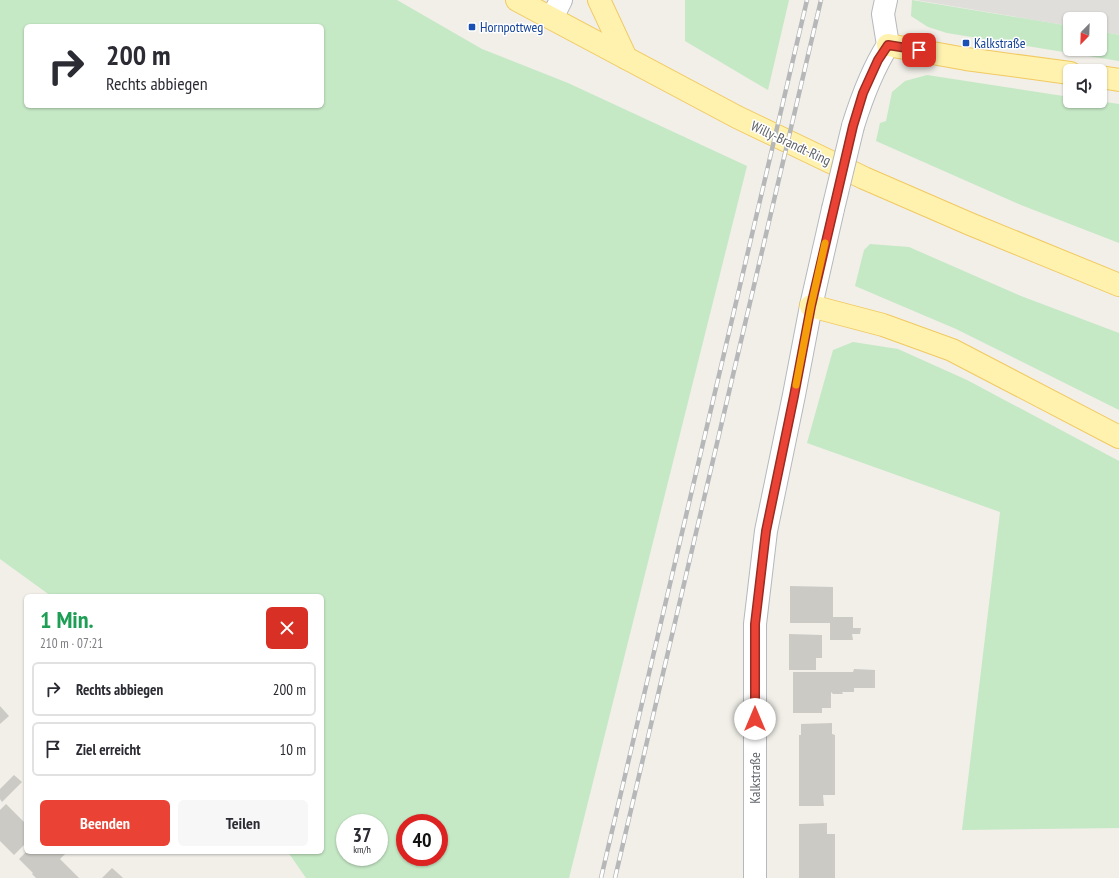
<!DOCTYPE html>
<html lang="de">
<head>
<meta charset="utf-8">
<style>
	:root { --surface:#fff; --page:#f7f7f7; --text:#2b2b33; --muted:#7c7c81; --line:#e1e1e2; --accent:#ea4335 }
	body { margin:0; font-family:"PT Sans Narrow",sans-serif; background:var(--page); color:var(--text); height:100vh; display:flex; flex-direction:column; font-size:15px; white-space:nowrap }
	* { box-sizing:border-box; margin:0 }
	p { font-size:13px; color:var(--muted) }
	.icon { flex:none; width:22px; height:22px; fill:none; stroke:currentColor; stroke-width:2; stroke-linecap:round; stroke-linejoin:round }
	.map { position:relative; flex:1; overflow:hidden }
	.drawer { position:absolute; left:24px; top:594px; width:300px; height:260px; display:flex; flex-direction:column; background:var(--surface); border-radius:6px; box-shadow:0 1px 3px #0004 }
	.drawer>* { flex:none }
	.banner { position:absolute; left:24px; top:24px; width:300px; height:84px; border-radius:6px; box-shadow:0 1px 3px #0004; background:#fff; color:var(--text); overflow:hidden }
	.needle { width:26px; rotate:203deg }
	.fabs { position:absolute; left:1063px; top:12px; display:grid; gap:8px }
	.fabs a { display:grid; place-items:center; width:44px; height:44px; border-radius:6px; background:var(--surface); box-shadow:0 1px 3px #0004; font-size:20px }
	.speed { position:absolute; left:336px; top:814px; display:flex; gap:8px; font-size:20px; font-weight:700; text-align:center }
	.speed>* { display:grid; place-content:center; width:52px; height:52px; border-radius:50%; background:var(--surface); box-shadow:0 1px 3px #0004; line-height:1 }
	.speed small { font-size:10px; font-weight:400 }
	.speed .limit { border:6px solid #d22; background:#fff; color:#111 }
	.pin { position:absolute; display:grid; place-items:center; width:34px; height:34px; color:#fff; margin:-17px; border-radius:8px; box-shadow:0 2px 6px #0006 }
	.me { position:absolute; width:44px; margin:-22px; rotate:0deg; stroke-linejoin:round; filter:drop-shadow(0 0 3px #0008) }
	.turn { display:flex; align-items:center; gap:14px; height:84px; padding:0 16px; font-size:18px }
	.turn .icon { width:52px; height:52px; stroke-width:2.5 }
	.turn b { display:block; font-size:28px; line-height:34px }
	.round { display:grid; place-items:center; flex:none; width:42px; height:42px; border-radius:6px; background:var(--page) }
	.overview { display:flex; align-items:center; justify-content:space-between; height:68px; padding:0 16px }
	h1 { font-size:24px; font-weight:600; line-height:30px; color:#1e9e55 }
	.action { display:flex; gap:8px; margin-top:auto; padding:8px 16px }
	.action a { flex:1; height:46px; border-radius:6px; background:var(--accent); color:#fff; font-size:16px; font-weight:600; line-height:46px; text-align:center }
	.action a+a { background:var(--page); color:var(--text) }
	ul { padding:0; list-style:none }
	li { display:flex; align-items:center; gap:12px; height:54px; margin:0 8px 6px; padding:0 8px; border:2px solid var(--line); border-radius:6px }
	li div { flex:1 }
	li b { display:block; font-size:15px }
	li em { font-style:normal }
	.map>svg:first-child { display:block }
	.industrial { fill:#e0deda }
	.green { fill:#c5e8c5; fill-rule:evenodd }
	.building { fill:#cccac5 }
	.lines { fill:none; stroke-linecap:round; stroke-linejoin:round }
	.minor-casing { stroke:#b5b8bc; stroke-width:24 }
	.major-casing { stroke:#f2c960; stroke-width:24 }
	.minor { stroke:#fff; stroke-width:22 }
	.major { stroke:#fff2af; stroke-width:22 }
	.rail-casing { stroke:#b6b7b8; stroke-width:4.5 }
	.rail { stroke:#fff; stroke-width:3; stroke-dasharray:9; stroke-linecap:butt }
	.minor-bridge-casing { stroke:#b5b8bc; stroke-width:24; stroke-linecap:butt }
	.minor-bridge { stroke:#fff; stroke-width:22 }
	.route-casing { stroke:#982c22; stroke-width:10 }
	.route { stroke:#ea4335; stroke-width:7 }
	.slow { stroke:#f59e0b; stroke-width:7 }
	.transit-dot { fill:#1a4fb4; stroke:#fff; stroke-width:1.5 }
	.labels { text-anchor:middle; dominant-baseline:central; stroke-width:3; stroke-linejoin:round; paint-order:stroke }
	.transit-label { font-size:14px; fill:#164399; stroke:#fff; text-anchor:start }
	.street-label { font-size:14px; fill:#5f6368; stroke:#fff }
</style>
</head>
<body>
<div class="map">
<svg width="1119" height="878" viewBox="0 0 1119 878">
	<rect width="100%" height="100%" fill="#f1efe8"/>
	<path class="industrial" d="M916,0h203v35l-19,-4v-12h-30v7z"/>
	<g class="green">
		<path d="M0,0h397l85,49 86,34 179,83 -178,712h-263l-18,-26h34v-256h-271l-51,-37zM26,26h296v80h-296zM345,823h34v34h-34zM405,823h34v34h-34z"/>
		<path d="M685,0h104l-21,90 -83,-49z"/>
		<path d="M912,0l158,26v23h30v-18l19,4v26l-172,-28 -19,-6 -17,-11z"/>
		<path d="M927,75l143,22v4h28l21,3v139l-98,-38 -145,-64 4,-18 6,-2 6,-29 13,-11z"/>
		<path d="M870,244l39,3 112,49 98,37v77l-163,-81 -101,-43 9,-36z"/>
		<path d="M853,342l45,7 69,31 152,81v367l-157,2 38,-318 -193,-69 26,-93z"/>
	</g>
	<g class="building">
		<path d="M790,586l43,1v30h20v11h8l-1,6h-8l1,6h-23v-17h-40z"/>
		<path d="M789,634l33,1v23h-6v12h-27z"/>
		<path d="M854,669l21,1v18h-21v4h-12l1,2h-10l-2,-2v16h-9v5h-29v-41h60z"/>
		<path d="M0,706l9,10 -9,8z"/>
		<path d="M832,723v11l3,1v60h-12l1,11h-25v-71h2v-11z"/>
		<path d="M14,775l8,7 -20,20 -2,-3v-10z"/>
		<path d="M6,804l20,20v19l-12,12 -14,-14v-31z"/>
		<path d="M827,823v11h8v44h-36v-54z"/>
		<path d="M26,852h41l-7,7 19,19h-43l-4,-4 1,-1 -14,-14z"/>
		<path d="M112,868l9,8 2,2h-21z"/>
	</g>
	<g class="lines">
		<g class="minor-casing">
			<g id="minor">
				<path d="M552,18l9,-18"/>
				<path d="M853,126c9,-29 19,-56 35,-81l-5,-31 3,-14"/>
				<path d="M755,878v-254l11,-93 28,-136 17,-89 22,-97"/>
			</g>
		</g>
		<g class="major-casing">
			<g id="major">
				<path d="M517,0l220,117 127,61 106,46 149,61"/>
				<path d="M599,0l27,58"/>
				<path d="M888,45l78,14 104,14"/>
				<path d="M1100,77l19,3"/>
				<path d="M811,306l72,19 69,25 167,87"/>
			</g>
		</g>
		<use href="#minor" class="minor"/>
		<use href="#major" class="major"/>
		<g class="rail-casing">
			<g id="rail">
				<path d="M601,878l206,-878"/>
				<path d="M615,878l206,-878"/>
			</g>
		</g>
		<use href="#rail" class="rail"/>
		<g class="minor-bridge-casing">
			<path id="minor-bridge" d="M833,209l20,-83"/>
		</g>
		<use href="#minor-bridge" class="minor-bridge"/>
	</g>
	<g class="lines">
		<g class="route-casing">
			<path id="route" d="M755,719v-95l11,-93 28,-135 17,-90 42,-180 10,-33 15,-33 10,-15 31,5"/>
		</g>
		<use href="#route" class="route"/>
		<path class="slow" d="M796,385l15,-79 14,-63"/>
	</g>
	<g class="transit-dot">
		<rect x="468" y="23" width="8" height="8" rx="2"/>
		<rect x="962" y="39" width="8" height="8" rx="2"/>
	</g>
	<g class="labels">
		<g class="transit-label">
			<text x="480" y="27">Hornpottweg</text>
			<text x="974" y="43">Kalkstraße</text>
		</g>
		<g class="street-label">
			<text transform="translate(791 143) rotate(25)">Willy-Brandt-Ring</text>
			<text transform="translate(755 778) rotate(-90)">Kalkstraße</text>
		</g>
	</g>
</svg>
<div class="fabs">
<a><svg class="needle" viewBox="-14 -14 28 28"><path d="M0-13l5 13h-10z" fill="#e53935"/><path d="M0 13l5-13h-10z" fill="#7c7c81"/></svg></a>
<a><svg class="icon" aria-label="sound" viewBox="0 0 24 24"><path d="M4 9h4l5-4v14l-5-4H4zM17 9q2 3 0 6"/></svg></a>
</div>
<div class="speed"><div>37<small>km/h</small></div><div class="limit">40</div></div>
<div class="pin" style="left:919px;top:50px;background:#d93025"><svg class="icon" aria-label="arrive" viewBox="0 0 24 24"><path d="M6 21V4h12l-3 4 3 4H6"/></svg></div>
<svg class="me" style="left:755px;top:719px" viewBox="-20 -20 40 40"><circle r="19" fill="#fff"/><path d="M0-13L10 11 0 6-10 11z" fill="#ea4335"/></svg>
<div class="banner">
<div class="turn"><svg class="icon" aria-label="right" viewBox="0 0 24 24"><path d="M7 20v-9h11M14 6l5 5-5 5"/></svg><div><b>200 m</b>Rechts abbiegen</div></div>
</div>
<section class="drawer">
<div class="overview"><div><h1>1 Min.</h1><p>210 m · 07:21</p></div><a class="round" style="background:#d93025;color:#fff"><svg class="icon" aria-label="close" viewBox="0 0 24 24"><path d="M6 6l12 12M18 6L6 18"/></svg></a></div>
<ul>
<li><svg class="icon" aria-label="right" viewBox="0 0 24 24"><path d="M7 20v-9h11M14 6l5 5-5 5"/></svg><div><b>Rechts abbiegen</b></div><em>200 m</em></li>
<li><svg class="icon" aria-label="arrive" viewBox="0 0 24 24"><path d="M6 21V4h12l-3 4 3 4H6"/></svg><div><b>Ziel erreicht</b></div><em>10 m</em></li>
</ul>
<div class="action"><a>Beenden</a><a>Teilen</a></div>
</section>
</div>
</body>
</html>
